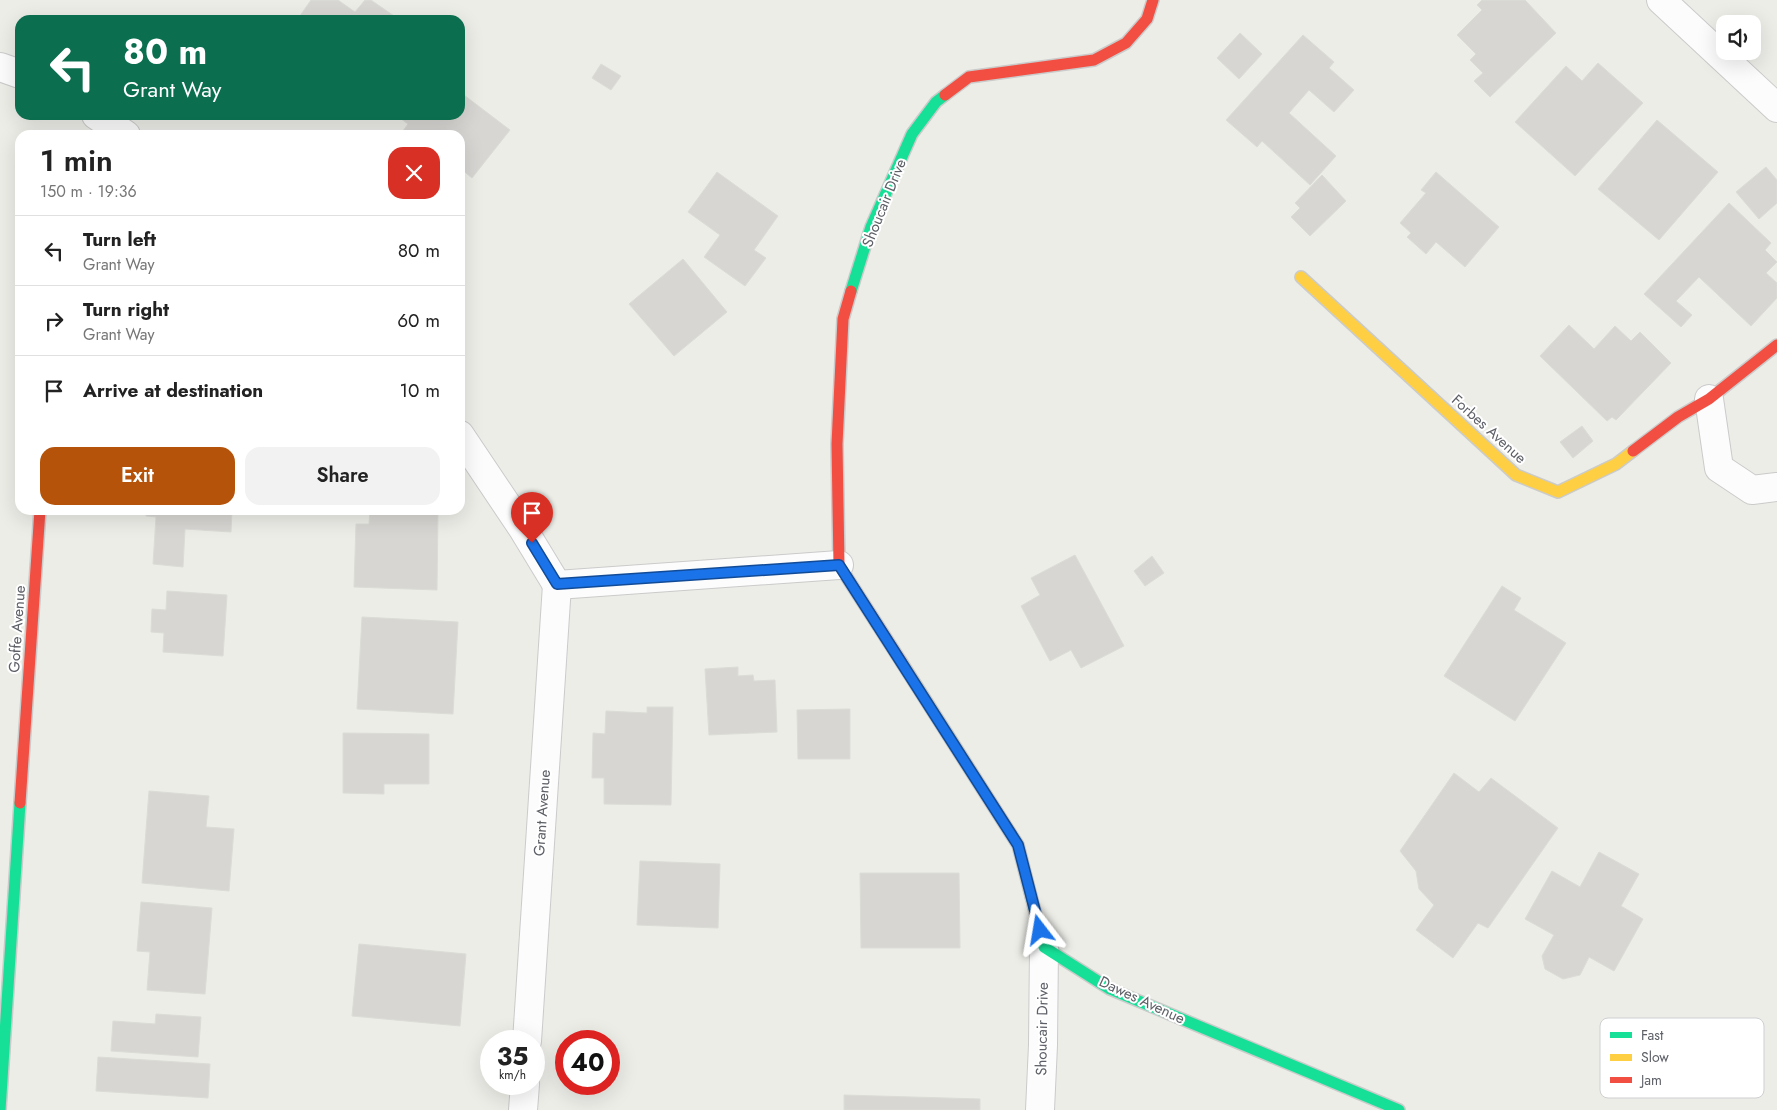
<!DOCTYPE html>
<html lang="en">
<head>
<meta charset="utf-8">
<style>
	:root { --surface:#fff; --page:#f2f2f2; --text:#222; --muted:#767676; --line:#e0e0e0; --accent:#b45309 }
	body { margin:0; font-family:Jost,sans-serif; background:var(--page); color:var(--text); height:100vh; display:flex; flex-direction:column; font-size:19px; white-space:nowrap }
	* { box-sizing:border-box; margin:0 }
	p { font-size:16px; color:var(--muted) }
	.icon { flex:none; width:28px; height:28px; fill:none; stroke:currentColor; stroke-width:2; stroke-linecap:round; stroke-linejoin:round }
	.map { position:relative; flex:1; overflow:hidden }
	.details { position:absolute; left:15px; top:130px; width:450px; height:385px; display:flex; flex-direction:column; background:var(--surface); border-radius:15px; box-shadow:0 5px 20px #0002 }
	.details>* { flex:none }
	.banner { position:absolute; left:15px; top:15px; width:450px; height:105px; border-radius:15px; box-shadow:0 5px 20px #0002; background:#0b6e4f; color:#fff; overflow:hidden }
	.buttons { position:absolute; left:1716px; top:15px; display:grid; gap:10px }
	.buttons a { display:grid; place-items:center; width:45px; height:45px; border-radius:10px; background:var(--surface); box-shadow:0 5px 20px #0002; font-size:25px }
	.speed { position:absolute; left:480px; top:1030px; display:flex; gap:10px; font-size:25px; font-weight:700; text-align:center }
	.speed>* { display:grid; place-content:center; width:65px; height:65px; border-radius:50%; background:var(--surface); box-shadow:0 5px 20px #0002; line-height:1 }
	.speed small { font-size:12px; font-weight:400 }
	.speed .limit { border:8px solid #d22; background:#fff; color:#111 }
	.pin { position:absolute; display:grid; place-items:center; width:42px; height:42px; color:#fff; margin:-51px -21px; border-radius:50% 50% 50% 0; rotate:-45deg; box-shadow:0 0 5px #0007 }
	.pin .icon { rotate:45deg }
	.me { position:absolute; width:55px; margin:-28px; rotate:346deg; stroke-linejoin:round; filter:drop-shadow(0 0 4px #0008) }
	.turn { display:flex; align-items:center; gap:18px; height:105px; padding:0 25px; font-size:22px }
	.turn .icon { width:65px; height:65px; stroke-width:2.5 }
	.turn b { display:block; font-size:35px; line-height:42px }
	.round { display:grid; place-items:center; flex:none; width:52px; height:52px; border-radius:15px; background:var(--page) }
	.summary { display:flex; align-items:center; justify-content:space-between; height:85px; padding:0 25px }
	h1 { font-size:30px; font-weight:600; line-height:38px }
	.cta { display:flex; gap:10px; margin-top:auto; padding:10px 25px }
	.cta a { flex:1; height:58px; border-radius:15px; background:var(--accent); color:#fff; font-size:20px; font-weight:600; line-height:58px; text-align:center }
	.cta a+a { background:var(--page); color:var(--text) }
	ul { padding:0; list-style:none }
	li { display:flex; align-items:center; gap:15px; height:70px; padding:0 25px; border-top:1px solid var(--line) }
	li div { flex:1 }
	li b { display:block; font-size:19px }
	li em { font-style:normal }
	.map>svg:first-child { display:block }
	.building { fill:#d7d6d3; stroke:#dcdcd7 }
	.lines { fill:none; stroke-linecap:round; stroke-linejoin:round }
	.street-casing { stroke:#cacbca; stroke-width:30 }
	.fast-casing { stroke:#cacbca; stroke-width:14 }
	.slow-casing { stroke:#cacbca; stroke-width:14 }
	.jam-casing { stroke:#cacbca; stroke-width:14 }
	.street { stroke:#fcfcfc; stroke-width:28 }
	.fast { stroke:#16e098; stroke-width:11 }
	.slow { stroke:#ffcf43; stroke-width:11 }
	.jam { stroke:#f24e42; stroke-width:11 }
	.route-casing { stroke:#114b97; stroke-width:12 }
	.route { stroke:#1a73e8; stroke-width:9 }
	.labels { text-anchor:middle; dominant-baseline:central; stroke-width:4; stroke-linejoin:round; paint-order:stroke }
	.street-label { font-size:15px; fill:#5d6067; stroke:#fff }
	.key { fill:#fff; stroke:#cecfd1; stroke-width:1 }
	.key-label { font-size:14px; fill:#5d6067 }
</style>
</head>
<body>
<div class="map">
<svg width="1777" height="1110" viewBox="0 0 1777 1110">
	<rect width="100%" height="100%" fill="#edede8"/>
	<g class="building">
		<path d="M311,0h27l17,12 10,-12h6l26,18 -1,2h-99z"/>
		<path d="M1482,0h43l31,33 -66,64 -16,-16 9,-8 -13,-13 6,-6 -19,-19 25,-25 -5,-5z"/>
		<path d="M1240,33l22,21 -23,25 -22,-21z"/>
		<path d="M1303,35l31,27 -5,6 25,22 -20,22 -25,-22 -20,23 47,43 -26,29 -48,-44 -5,6 -31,-27z"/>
		<path d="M1598,63l45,40 -68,73 -60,-54 51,-56 16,15z"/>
		<path d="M601,64l20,12 -10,14 -19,-12z"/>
		<path d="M460,92l50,38 -38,48 -12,-10v-33h-60l8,-11 -12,-9h64z"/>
		<path d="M1657,120l61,52 -59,68 -61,-51z"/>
		<path d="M1766,167l11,13v23l-18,16 -23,-27z"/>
		<path d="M717,172l61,44 -24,34 12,8 -21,28 -41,-29 16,-22 -32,-23z"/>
		<path d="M1436,172l63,55 -34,40 -29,-25 -10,12 -19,-17 4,-4 -11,-10 26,-30 -5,-3z"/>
		<path d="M1322,175l24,26 -36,35 -19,-19 9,-9 -5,-5z"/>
		<path d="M1729,203l42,40 -6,7 12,12 -11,11 11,10v15l-26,28 -52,-49 -23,24 16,14 -11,12 -37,-33z"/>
		<path d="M683,259l44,53 -53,44 -45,-52z"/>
		<path d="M1569,325l25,24 21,-23 16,15 9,-9 31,31 -55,57 -4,-3 -5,4 -67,-65z"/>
		<path d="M1582,426l11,15 -20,17 -13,-16z"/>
		<path d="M146,510h86l-1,22 -46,-3 -2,38 -30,-3 3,-47 -10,-1z"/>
		<path d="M370,510h68l-1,80 -83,-3 2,-63h13z"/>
		<path d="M1075,555l49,91 -43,22 -10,-18 -21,11 -29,-55 19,-11 -9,-17z"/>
		<path d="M1152,556l12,17 -19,13 -11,-15z"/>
		<path d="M1502,586l19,12 -7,12 52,33 -51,78 -71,-45z"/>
		<path d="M167,591l60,4 -4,61 -60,-4 1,-19 -13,-1 1,-23 14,1z"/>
		<path d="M362,617l96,5 -5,92 -96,-5z"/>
		<path d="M738,667v9l15,-1 1,6 21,-1 2,52 -68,3 -4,-66z"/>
		<path d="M647,707h26l-2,98 -67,-1v-26h-12l1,-45 12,1 1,-23 41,2z"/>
		<path d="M850,709v50h-52l-1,-49z"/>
		<path d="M343,733l86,1v50h-45v10l-41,-1z"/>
		<path d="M1454,773l25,19 12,-14 67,50 -70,100 -10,-5 -25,35 -37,-28 18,-25 -15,-16 -3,-18 -16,-20z"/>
		<path d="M149,791l60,5 -3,31 28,2 -5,62 -87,-8z"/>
		<path d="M1599,852l40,22 -18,32 22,13 -29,52 -25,-14 -9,18 -17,4 -18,-10 -3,-13 12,-21 -29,-16 27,-48 28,16z"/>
		<path d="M640,861l80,3 -2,64 -81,-3z"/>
		<path d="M860,873h99l1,75h-99z"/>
		<path d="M141,902l71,6 -7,86 -58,-4 3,-38 -13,-1z"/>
		<path d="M359,944l107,10 -6,72 -108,-10z"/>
		<path d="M156,1014l45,3 -3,40 -87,-6 2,-30 42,3z"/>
		<path d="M98,1057l112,7 -2,34 -112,-7z"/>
		<path d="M844,1095l136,4v11h-136z"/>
	</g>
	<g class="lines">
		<g class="street-casing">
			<g id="street">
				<path d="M1661,0l116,108"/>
				<path d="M0,67l20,7"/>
				<path d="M96,115l30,20"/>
				<path d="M1709,399l10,69 33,22 25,-3"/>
				<path d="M460,435l63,94 34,56 282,-20"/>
				<path d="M527,1041l30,-456"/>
				<path d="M523,1110l2,-26"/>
				<path d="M1040,1110l3,-65 1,-98"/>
			</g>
		</g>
		<g class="fast-casing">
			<g id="fast">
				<path d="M851,291l20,-64 41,-93 24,-32 9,-7"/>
				<path d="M1031,896l13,51 66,42 289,121"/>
				<path d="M0,1110l20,-307"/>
			</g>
		</g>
		<g class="slow-casing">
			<g id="slow">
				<path d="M1301,277l215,198 42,17 58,-28 17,-13"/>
				<path d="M902,663l116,182 13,51"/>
			</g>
		</g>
		<g class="jam-casing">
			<g id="jam">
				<path d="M945,95l24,-18 125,-17 32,-17 21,-24 6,-19"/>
				<path d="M851,291l-8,28 -6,125 2,121 63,98"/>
				<path d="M1633,451l45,-34 31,-18 68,-54"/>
				<path d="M20,803l20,-293"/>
			</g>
		</g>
		<use href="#street" class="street"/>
		<use href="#fast" class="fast"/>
		<use href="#slow" class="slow"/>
		<use href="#jam" class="jam"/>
	</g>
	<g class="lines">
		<g class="route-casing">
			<path id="route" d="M532,543l25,41 282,-19 179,280 22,85"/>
		</g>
		<use href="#route" class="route"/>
	</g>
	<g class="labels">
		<g class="street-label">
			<text transform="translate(884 203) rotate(-68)">Shoucair Drive</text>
			<text transform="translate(1489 429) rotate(42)">Forbes Avenue</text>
			<text transform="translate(17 629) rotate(-86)">Goffe Avenue</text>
			<text transform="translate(542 813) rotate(-86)">Grant Avenue</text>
			<text transform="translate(1142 1000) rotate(25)">Dawes Avenue</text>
			<text transform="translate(1042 1029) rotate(-89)">Shoucair Drive</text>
		</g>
	</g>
	<rect x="1600" y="1018" width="164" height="80" rx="8" class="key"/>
	<rect x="1610" y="1032" width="22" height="6" fill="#16e098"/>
	<rect x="1610" y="1054" width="22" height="7" fill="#ffcf43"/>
	<rect x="1610" y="1077" width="22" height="6" fill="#f24e42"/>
	<g class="key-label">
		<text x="1641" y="1040">Fast</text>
		<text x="1641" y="1062">Slow</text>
		<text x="1641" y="1085">Jam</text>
	</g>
</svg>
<div class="buttons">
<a><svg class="icon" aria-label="sound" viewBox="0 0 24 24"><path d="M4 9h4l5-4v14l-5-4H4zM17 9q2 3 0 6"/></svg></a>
</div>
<div class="speed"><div>35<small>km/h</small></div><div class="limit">40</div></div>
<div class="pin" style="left:532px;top:543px;background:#d93025"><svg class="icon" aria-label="arrive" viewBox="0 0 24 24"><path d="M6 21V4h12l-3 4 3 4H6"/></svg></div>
<svg class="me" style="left:1040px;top:930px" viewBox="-20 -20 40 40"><path d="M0-17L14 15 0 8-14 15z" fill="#1a73e8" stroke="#fff" stroke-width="4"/></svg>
<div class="banner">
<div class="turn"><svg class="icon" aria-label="left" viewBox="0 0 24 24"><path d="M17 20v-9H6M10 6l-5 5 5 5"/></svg><div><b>80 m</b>Grant Way</div></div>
</div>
<section class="details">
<div class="summary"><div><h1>1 min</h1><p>150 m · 19:36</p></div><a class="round" style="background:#d93025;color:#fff"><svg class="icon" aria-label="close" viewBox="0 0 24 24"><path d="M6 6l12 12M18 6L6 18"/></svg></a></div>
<ul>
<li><svg class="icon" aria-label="left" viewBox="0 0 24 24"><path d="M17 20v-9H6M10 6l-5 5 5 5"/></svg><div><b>Turn left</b><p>Grant Way</p></div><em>80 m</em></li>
<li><svg class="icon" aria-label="right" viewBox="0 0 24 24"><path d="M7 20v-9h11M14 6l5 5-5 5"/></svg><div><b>Turn right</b><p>Grant Way</p></div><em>60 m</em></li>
<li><svg class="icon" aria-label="arrive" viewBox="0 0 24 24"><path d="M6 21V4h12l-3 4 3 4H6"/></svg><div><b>Arrive at destination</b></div><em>10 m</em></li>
</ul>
<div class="cta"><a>Exit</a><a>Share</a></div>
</section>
</div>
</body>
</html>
